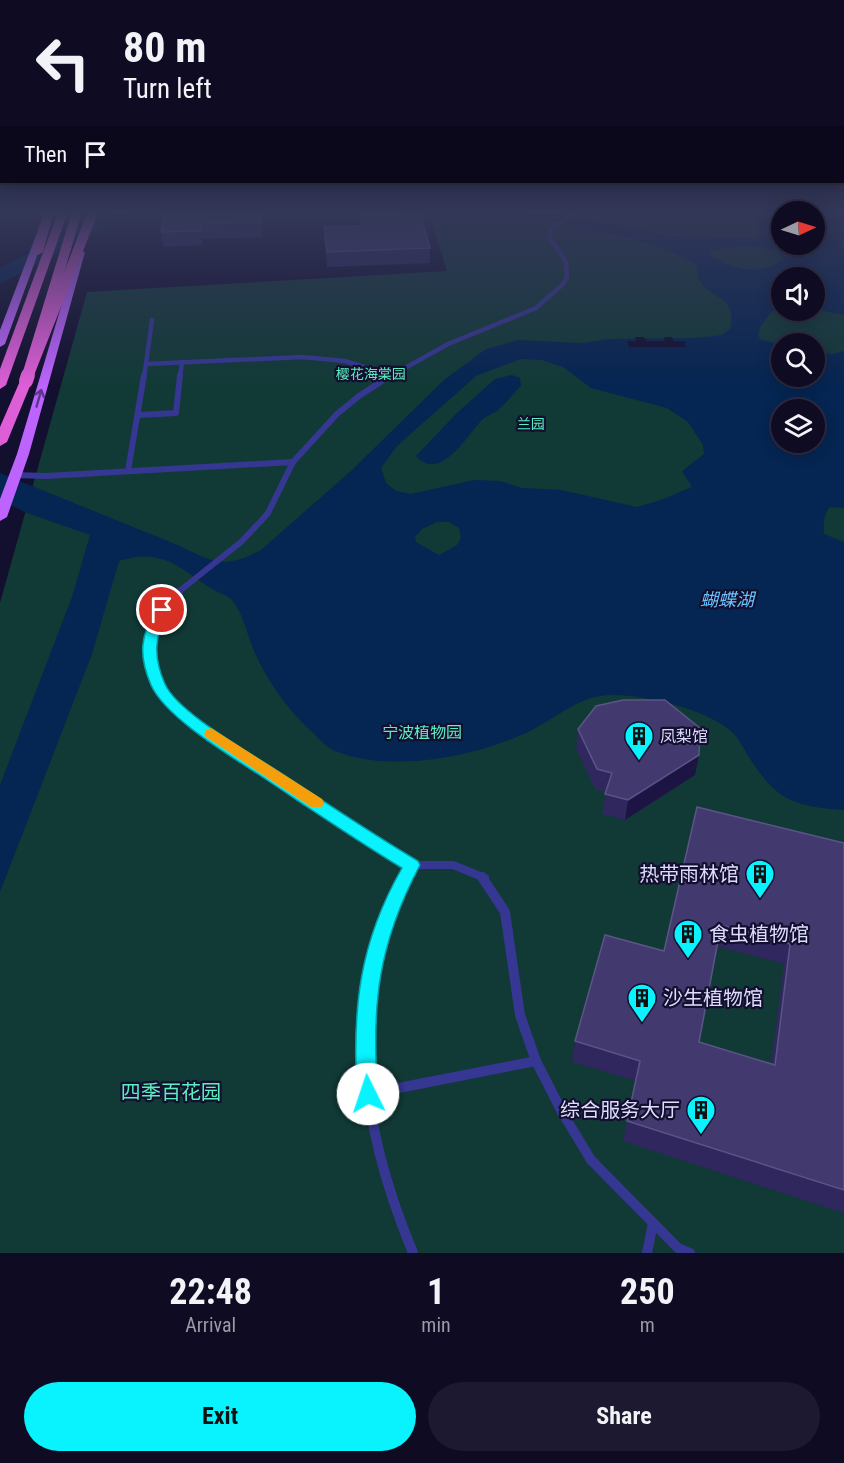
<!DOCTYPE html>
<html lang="en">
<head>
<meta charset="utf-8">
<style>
	:root { --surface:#0e0b23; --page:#1c1930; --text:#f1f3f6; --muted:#9b9ba6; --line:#2e2b41; --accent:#09f3ff }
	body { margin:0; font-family:"Roboto Condensed","Noto Sans SC",sans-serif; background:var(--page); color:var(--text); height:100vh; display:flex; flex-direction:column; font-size:22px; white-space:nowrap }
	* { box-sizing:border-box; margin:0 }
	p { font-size:20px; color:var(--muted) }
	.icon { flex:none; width:33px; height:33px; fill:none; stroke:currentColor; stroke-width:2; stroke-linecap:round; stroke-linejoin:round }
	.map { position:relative; height:1253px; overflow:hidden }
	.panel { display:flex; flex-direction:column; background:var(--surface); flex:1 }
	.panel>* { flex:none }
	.guide { position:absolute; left:0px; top:0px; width:844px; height:183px; box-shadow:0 3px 15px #0003,0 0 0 2px var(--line); background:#0e0b23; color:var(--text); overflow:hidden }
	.needle { width:39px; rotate:86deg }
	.buttons { position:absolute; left:771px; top:201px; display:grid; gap:12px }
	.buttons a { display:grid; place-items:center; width:54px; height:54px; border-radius:50%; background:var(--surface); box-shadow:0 3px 15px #0003,0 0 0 2px var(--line); font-size:30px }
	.pin { position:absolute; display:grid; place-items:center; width:51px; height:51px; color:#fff; margin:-26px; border:3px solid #fff; border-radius:50%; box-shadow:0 2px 6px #0007 }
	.me { position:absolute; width:66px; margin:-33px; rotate:356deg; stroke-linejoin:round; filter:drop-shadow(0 0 4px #0008) }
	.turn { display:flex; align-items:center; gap:21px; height:126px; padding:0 24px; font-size:27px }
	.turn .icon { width:78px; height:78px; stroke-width:2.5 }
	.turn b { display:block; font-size:42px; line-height:51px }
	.then { display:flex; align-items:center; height:57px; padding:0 24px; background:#0003; gap:12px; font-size:22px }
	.eta { display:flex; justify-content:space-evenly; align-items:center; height:102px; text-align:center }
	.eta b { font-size:36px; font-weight:700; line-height:42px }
	.button { display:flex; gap:12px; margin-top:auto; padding:12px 24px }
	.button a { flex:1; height:69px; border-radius:36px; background:var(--accent); color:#111; font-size:24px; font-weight:700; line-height:69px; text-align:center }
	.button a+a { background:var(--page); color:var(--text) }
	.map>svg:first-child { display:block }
	.green { fill:#113a36; fill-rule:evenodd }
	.water { fill:#052552; fill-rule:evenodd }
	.pier { fill:#130f2f }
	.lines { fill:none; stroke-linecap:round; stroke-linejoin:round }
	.service-far3 { stroke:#363792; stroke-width:4.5 }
	.service-far2 { stroke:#363792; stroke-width:6 }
	.service-far1 { stroke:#363792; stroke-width:8 }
	.service { stroke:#363792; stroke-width:10 }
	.primary { fill:#bd64ff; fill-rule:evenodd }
	.trunk { fill:#de5ed8; fill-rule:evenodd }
	.trunk-bridge-far1 { stroke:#de5ed8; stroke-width:10 }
	.trunk-bridge { stroke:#de5ed8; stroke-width:14 }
	.wall { fill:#2f275e; fill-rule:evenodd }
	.shaded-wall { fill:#1c1544 }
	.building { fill:#423a6f; stroke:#5b5486; stroke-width:1.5; fill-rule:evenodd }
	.oneway { stroke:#5f358d }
	.route { fill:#09f3ff; stroke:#069ea6; stroke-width:1.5 }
	.slow { fill:#f59e0b }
	.labels { text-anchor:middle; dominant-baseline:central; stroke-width:4.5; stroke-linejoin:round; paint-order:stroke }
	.far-park-label { font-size:14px; fill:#5cedc1; stroke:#130f2f }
	.park-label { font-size:16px; fill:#5cedc1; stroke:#130f2f }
	.poi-label { font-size:16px; fill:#dfddff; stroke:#130f2f; text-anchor:start }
	.water-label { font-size:18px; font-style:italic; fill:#6bc2ff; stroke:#130f2f }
	.near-poi-label { font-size:20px; fill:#dfddff; stroke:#130f2f; text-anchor:end }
	.near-park-label { font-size:20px; fill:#5cedc1; stroke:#130f2f }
</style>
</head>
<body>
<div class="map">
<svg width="844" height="1253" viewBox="0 0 844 1253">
	<rect width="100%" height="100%" fill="#130f2f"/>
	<path class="green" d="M428,212h353l1,32h32l1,-32h29v1041h-844v-650l87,-311 360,-21zM782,278h32v32h-32zM782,344h32v32h-32zM782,410h32v32h-32z"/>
	<g class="water">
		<path d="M113,212h22l-135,72v-16z"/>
		<path d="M504,212h43l126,24 77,2 13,-4 1,-3 -14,-14 10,-5h21l1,32h32l1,-32h29v25l-4,5 4,8v65l-29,-6 -1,-31h-32l-1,30 -10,4 -11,15 -2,9 4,4 18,4 2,32h32l2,-24 16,2 12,-3v157l-14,-1c-6,7 -7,17 -6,27l20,8v268c-46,-4 -65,-7 -91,-47 -7,-9 -12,-22 -20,-30 -24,-24 -91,-39 -124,-38 -29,1 -52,22 -77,35 -52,26 -142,44 -197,21 -9,-3 -17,-14 -24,-20 -26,-24 -46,-53 -59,-85 -6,-16 -9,-32 -20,-46 -4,-5 -16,-8 -23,-13 -33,-22 -48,-39 -90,-26l-27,93 -92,238v-107l72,-188 18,-62 -63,-22 -27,-13v-27l180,73c34,17 46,23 81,4l91,-80 92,-90 42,-31 32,-9 65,3 25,-4 85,-1 29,-3 8,-6c7,-31 -13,-28 -29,-46 -4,-5 -3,-12 -5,-19 -57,-31 -128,-38 -192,-52zM749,246l28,4 6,10c-25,16 -49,9 -73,-5l1,-5zM520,359l22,1 21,7 28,21 76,20 21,14 15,23 1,9 -22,17 10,16 -31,13 -24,7 -76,-17 -39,-2 -22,-7 -26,-1 -63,14 -15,-3 -10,-8 -5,-15 16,-22 79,-70zM782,410h32v32h-32zM437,522h12l10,6 2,10 -4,7 -18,10 -23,-13 -1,-5 7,-8z"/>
		<path d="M512,375l8,3 1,8c-8,7 -15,18 -23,24 -5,4 -12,6 -16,10 -15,15 -41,63 -66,36l41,-43 38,-34z"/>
	</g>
	<path class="pier" d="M635,337h9l2,4h19l-1,-4h8l2,4h10l2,6h-57l-2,-6h9z"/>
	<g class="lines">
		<g class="service-far3">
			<path d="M146,364l6,-44"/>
			<path d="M144,377l2,-13 156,-7 43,4 44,14"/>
			<path d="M180,377l2,-15"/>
			<path d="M389,377l59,-33 88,-36 27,-24 4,-7 -1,-15 -17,-26 1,-5 24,-19"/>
		</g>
		<g class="service-far2">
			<path d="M138,415l38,-2 4,-38"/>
			<path d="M128,471l16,-96"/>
			<path d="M15,475l31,1 247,-14"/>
			<path d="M177,593l64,-51 19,-20 8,-9 25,-51 44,-48 22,-18 32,-21"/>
		</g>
		<g class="service-far1">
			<path d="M179,592l-10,8 -13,21 -8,25 10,39 11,16 18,16 43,30 143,96 39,22h41l32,13"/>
			<path d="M406,878l6,-13"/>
		</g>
		<g class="service">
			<path d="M406,877c-62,132 -47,245 7,376"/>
			<path d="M482,877l23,35 15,103 16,46 26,51 29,48 87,88 12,5"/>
			<path d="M368,1094l168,-33"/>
			<path d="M647,1253l6,-30"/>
		</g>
		<g class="primary">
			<path d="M45,212h8l-48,132 -5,3v-17z"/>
			<path d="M78,250l7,2 -56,202 -22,63 -7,4v-22l17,-45z"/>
		</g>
		<g class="trunk">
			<path d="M44,212h10l-11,40 -5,3 -5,-3z"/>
			<path d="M58,212h10l-62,173 -6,4v-20z"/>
			<path d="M72,212h10l-50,169 -25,61 -7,4v-19l20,-46z"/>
		</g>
		<path class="trunk-bridge-far1" d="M28,377l65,-165"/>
		<path class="trunk-bridge" d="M26,381l2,-6"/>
	</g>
	<g class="wall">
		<path d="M165,212h120v2l-23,1v22l-59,2 -1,6 -39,2 -2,-15z"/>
		<path d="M360,215l70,33v15l-103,4 -3,-40 37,-1z"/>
		<path d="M578,729l117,46 -70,45 -23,-6 4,-22 -11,-3 -19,-41z"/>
		<path d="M844,843v370l-221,-72 13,-60 -64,-19 3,-21 89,-90zM717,946l67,18 -13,100 -72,-22z"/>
	</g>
	<g class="shaded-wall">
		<path d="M261,212h1v25l-1,-15z"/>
		<path d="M201,224l2,15 -1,6 -1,-14z"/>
		<path d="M699,755l-4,20 -70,45 3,-20z"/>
	</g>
	<g class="building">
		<path d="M165,212h96v10l-60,2v7l-40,1z"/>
		<path d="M420,213l10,35 -103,4 -3,-25 38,-1 -2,-11z"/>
		<path d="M623,700h42l35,28 -1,27 -71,45 -23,-6 7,-21 -15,-4 -19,-40 18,-23z"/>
		<path d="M697,807l147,36v347l-217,-69 13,-60 -65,-20 30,-106 59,16zM721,925l69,19 -15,121 -76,-23z"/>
	</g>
	<defs><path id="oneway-shaft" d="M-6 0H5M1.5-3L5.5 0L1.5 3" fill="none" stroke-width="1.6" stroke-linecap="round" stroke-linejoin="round" transform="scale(1.5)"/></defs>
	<use class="oneway" href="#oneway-shaft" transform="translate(39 398) rotate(-74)"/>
	<linearGradient id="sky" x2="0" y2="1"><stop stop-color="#0a081a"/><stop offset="0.55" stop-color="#333758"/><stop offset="1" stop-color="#333758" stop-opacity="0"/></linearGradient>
	<rect width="844" height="387" fill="url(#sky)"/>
	<path class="route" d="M162,606l7,4c-15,25 -16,47 -4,74 12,27 77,64 103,81 50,32 99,66 150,96l2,4c-42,79 -49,141 -42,229l-3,7 -7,3 -8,-3 -3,-7c-5,-85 2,-151 45,-226 -46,-28 -90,-58 -135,-88 -31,-21 -101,-61 -116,-95 -13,-30 -11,-51 7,-77z"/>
	<path class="slow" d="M211,728l111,71 2,4 -2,4h-11l-105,-70 -2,-3 2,-4z"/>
	<defs>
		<g id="building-pin" transform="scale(1.5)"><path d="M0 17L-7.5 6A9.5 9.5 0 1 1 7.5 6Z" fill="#09f3ff" stroke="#130f2f"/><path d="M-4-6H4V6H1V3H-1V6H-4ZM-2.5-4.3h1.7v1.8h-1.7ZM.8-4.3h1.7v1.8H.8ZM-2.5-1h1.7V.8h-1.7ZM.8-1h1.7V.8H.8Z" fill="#111"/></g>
	</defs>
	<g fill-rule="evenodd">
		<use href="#building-pin" x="639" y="736"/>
		<use href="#building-pin" x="760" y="874"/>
		<use href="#building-pin" x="688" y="934"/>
		<use href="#building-pin" x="642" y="998"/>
		<use href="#building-pin" x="701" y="1110"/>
	</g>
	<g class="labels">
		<g class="far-park-label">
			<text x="371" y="374">樱花海棠园</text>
			<text x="531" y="424">兰园</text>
		</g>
		<g class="park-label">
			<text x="422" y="732">宁波植物园</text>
		</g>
		<g class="poi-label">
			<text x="660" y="736">凤梨馆</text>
		</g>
		<g class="water-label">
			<text x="727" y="599">蝴蝶湖</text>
		</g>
		<g class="near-poi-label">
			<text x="739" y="874">热带雨林馆</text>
			<text x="709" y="934" text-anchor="start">食虫植物馆</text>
			<text x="663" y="998" text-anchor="start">沙生植物馆</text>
			<text x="680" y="1110">综合服务大厅</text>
		</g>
		<g class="near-park-label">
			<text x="171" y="1092">四季百花园</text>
		</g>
	</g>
</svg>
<div class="buttons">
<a><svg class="needle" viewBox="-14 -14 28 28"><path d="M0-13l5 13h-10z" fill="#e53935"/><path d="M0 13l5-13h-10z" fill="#9b9ba6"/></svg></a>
<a><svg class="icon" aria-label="sound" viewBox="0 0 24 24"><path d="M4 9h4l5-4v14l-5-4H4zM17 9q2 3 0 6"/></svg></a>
<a><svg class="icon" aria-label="search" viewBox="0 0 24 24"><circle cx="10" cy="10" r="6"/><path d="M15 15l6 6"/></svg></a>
<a><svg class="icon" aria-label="layers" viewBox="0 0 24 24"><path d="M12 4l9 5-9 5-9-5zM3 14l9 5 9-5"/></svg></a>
</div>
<div class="pin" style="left:162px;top:610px;background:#d93025"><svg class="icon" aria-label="arrive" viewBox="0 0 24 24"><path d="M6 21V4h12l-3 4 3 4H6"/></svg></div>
<svg class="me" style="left:368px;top:1094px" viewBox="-20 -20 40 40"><circle r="19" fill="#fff"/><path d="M0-13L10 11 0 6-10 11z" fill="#09f3ff"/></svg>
<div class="guide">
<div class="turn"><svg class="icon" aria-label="left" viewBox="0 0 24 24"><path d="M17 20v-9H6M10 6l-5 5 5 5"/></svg><div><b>80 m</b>Turn left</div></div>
<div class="then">Then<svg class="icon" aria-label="arrive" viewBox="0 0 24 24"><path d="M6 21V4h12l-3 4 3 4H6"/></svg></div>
</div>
</div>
<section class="panel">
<div class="eta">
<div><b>22:48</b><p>Arrival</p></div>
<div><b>1</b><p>min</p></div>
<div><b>250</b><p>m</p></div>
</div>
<div class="button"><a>Exit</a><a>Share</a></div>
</section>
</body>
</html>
